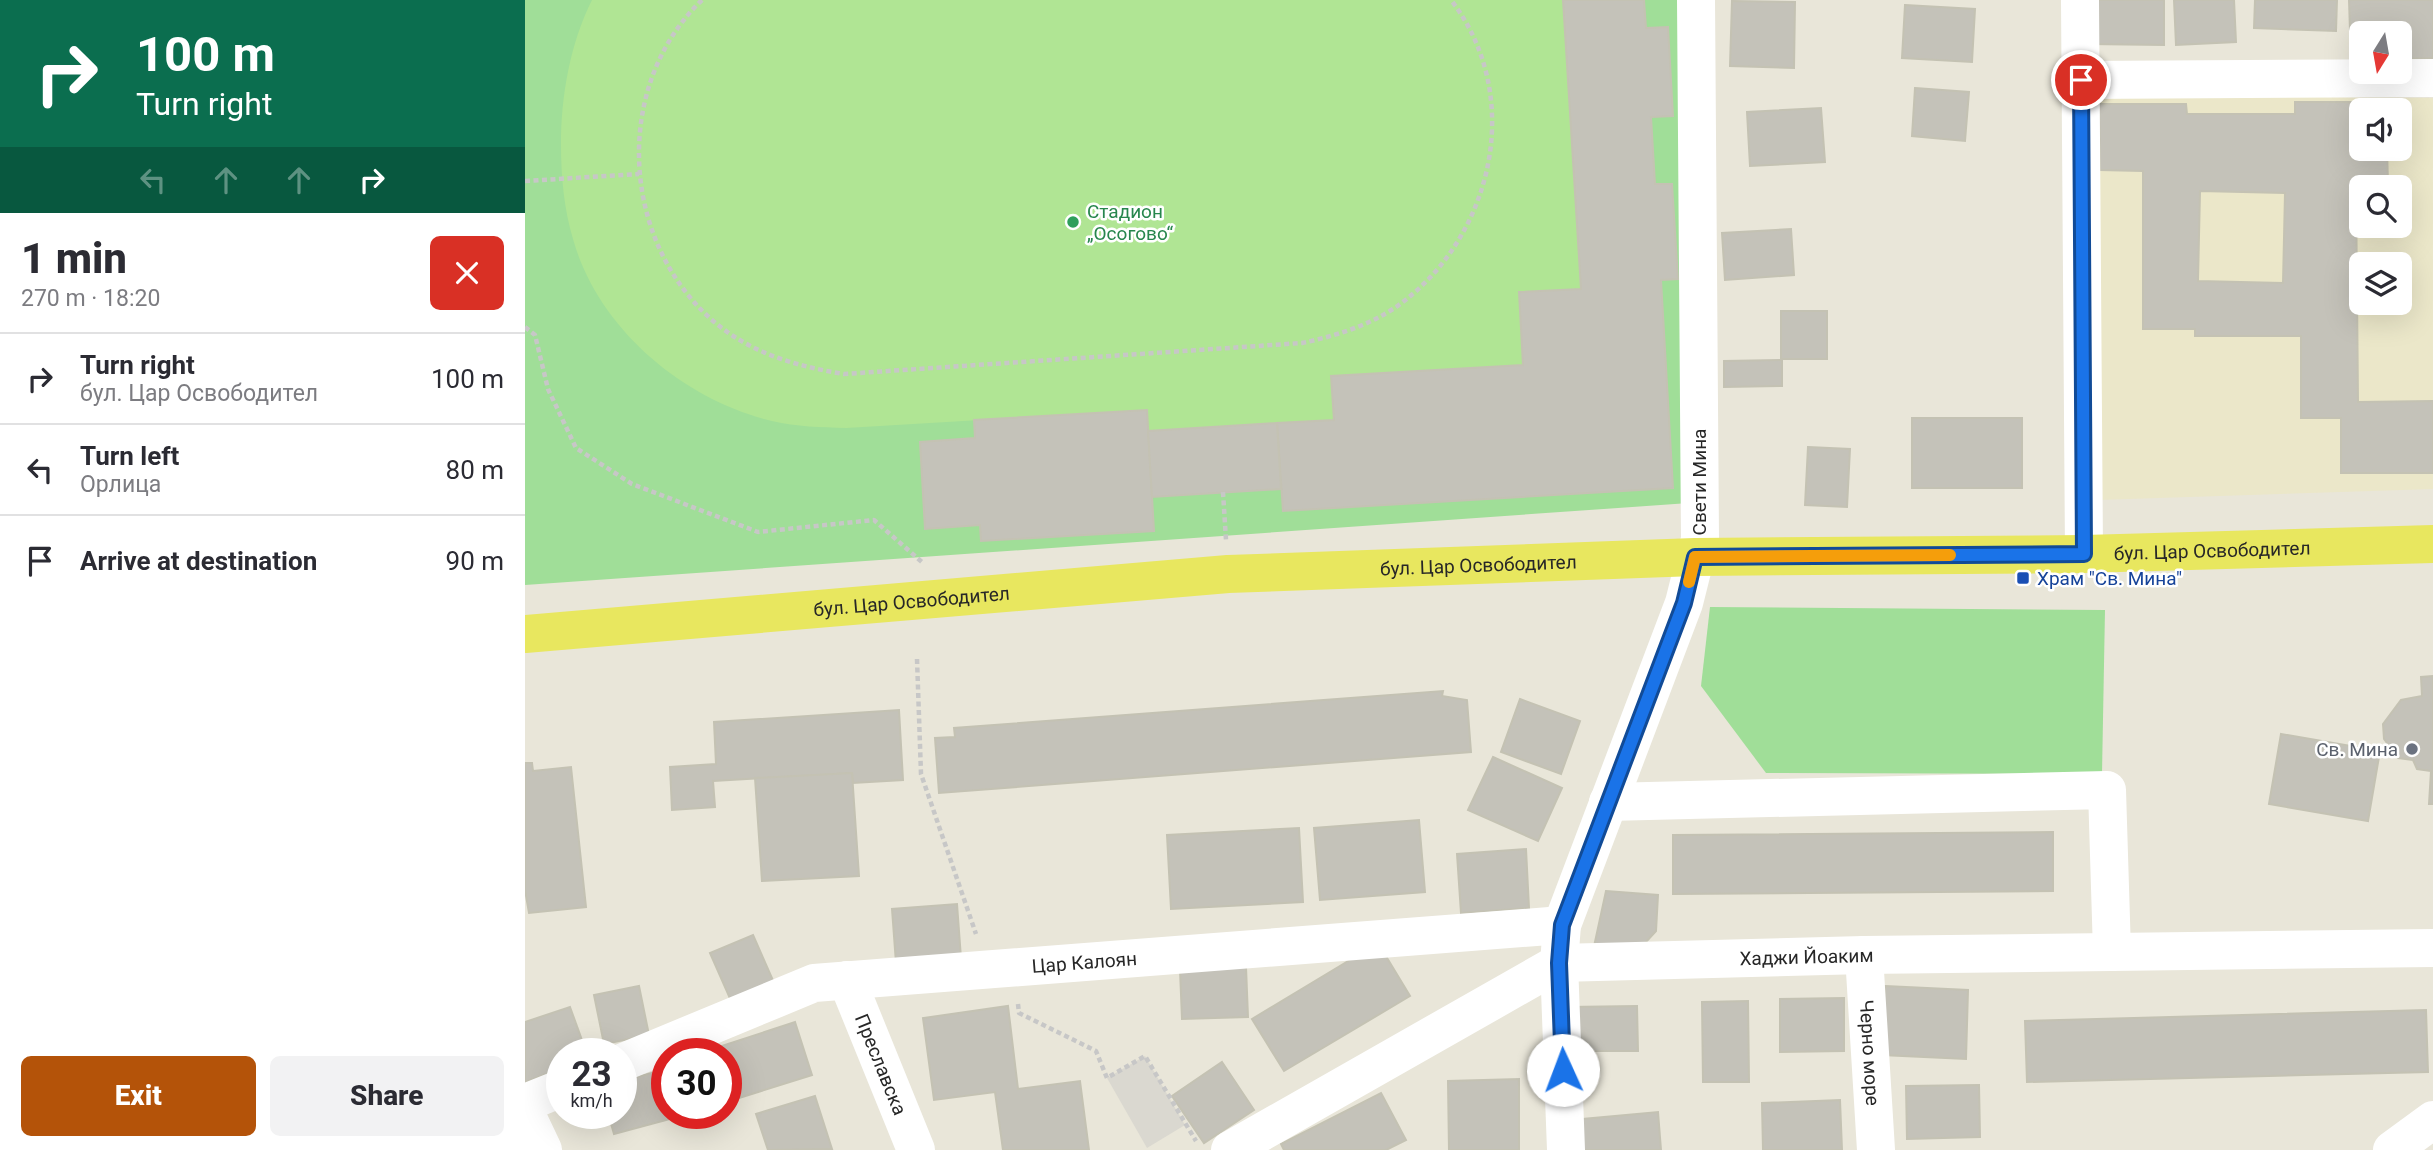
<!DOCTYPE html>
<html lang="en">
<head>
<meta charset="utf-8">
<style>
	:root { --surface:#fff; --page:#f2f2f3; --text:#2b2b33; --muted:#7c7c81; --line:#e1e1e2; --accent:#b45309 }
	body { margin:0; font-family:Roboto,sans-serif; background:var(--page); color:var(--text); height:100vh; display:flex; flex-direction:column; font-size:26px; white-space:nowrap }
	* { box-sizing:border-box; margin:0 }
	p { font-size:23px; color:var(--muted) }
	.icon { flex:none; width:38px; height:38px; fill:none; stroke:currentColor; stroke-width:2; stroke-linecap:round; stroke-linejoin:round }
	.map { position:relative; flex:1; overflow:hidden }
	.drawer { display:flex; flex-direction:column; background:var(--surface); width:525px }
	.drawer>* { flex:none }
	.guide { background:#0b6e4f; color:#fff; overflow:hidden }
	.needle { width:46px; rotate:191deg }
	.fabs { position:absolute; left:1824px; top:21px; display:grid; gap:14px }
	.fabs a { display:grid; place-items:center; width:63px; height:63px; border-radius:10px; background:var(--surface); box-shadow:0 7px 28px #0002; font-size:35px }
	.speed { position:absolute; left:21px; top:1038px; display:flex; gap:14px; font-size:35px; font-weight:700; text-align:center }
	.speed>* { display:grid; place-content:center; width:91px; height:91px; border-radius:50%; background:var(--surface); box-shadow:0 7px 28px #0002; line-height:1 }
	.speed small { font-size:18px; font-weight:400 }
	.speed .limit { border:10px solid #d22; background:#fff; color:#111 }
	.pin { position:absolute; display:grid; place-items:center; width:60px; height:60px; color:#fff; margin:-30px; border:4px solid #fff; border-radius:50%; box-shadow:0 2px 7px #0007 }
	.me { position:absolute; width:77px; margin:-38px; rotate:358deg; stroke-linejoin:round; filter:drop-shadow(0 0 5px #0008) }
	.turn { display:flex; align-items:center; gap:24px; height:147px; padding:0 21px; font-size:32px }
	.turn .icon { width:91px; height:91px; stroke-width:2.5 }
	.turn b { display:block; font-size:49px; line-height:60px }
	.lanes { display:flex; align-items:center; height:66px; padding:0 21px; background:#0003; justify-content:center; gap:35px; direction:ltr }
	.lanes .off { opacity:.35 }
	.round { display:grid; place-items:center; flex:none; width:74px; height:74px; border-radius:10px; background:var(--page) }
	.headline { display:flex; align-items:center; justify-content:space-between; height:119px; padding:0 21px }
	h1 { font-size:42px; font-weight:800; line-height:52px }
	.action { display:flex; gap:14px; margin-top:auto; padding:14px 21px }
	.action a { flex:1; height:80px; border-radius:10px; background:var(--accent); color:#fff; font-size:28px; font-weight:800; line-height:80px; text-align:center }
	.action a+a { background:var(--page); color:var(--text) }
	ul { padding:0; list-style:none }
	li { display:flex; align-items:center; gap:21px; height:91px; padding:0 21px; border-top:2px solid var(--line) }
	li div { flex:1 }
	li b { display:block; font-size:26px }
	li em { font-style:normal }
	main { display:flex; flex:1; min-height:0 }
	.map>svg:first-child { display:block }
	.education { fill:#ebe7c9; fill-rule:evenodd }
	.green { fill:#a0de98 }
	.pitch { fill:#b0e594 }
	.plaza { fill:#dad8d0 }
	.building { fill:#c4c2b9; stroke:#c4c2b3; stroke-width:2; fill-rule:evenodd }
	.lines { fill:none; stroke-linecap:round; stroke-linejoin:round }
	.path { stroke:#c7c7c7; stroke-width:4.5; stroke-dasharray:5 3.5; stroke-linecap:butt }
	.minor { stroke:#fff; stroke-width:38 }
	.major { stroke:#e8e75f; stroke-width:38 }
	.route-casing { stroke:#114b97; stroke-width:18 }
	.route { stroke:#1a73e8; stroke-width:12 }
	.slow { stroke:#f59e0b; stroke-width:12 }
	.leisure-dot { fill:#2e9e5b; stroke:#fff; stroke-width:2.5 }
	.transit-dot { fill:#1a4fb4; stroke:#fff; stroke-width:2.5 }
	.worship-dot { fill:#6b7280; stroke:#fff; stroke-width:2.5 }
	.labels { text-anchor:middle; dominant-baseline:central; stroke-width:5; stroke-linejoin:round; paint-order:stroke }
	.leisure-label { font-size:19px; fill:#27864d; stroke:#fff; text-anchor:start }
	.street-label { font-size:19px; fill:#272727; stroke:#fff }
	.transit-label { font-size:19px; fill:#164399; stroke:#fff; text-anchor:start }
	.worship-label { font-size:19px; fill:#5b616d; stroke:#fff; text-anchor:end }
</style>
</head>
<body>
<main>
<section class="drawer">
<div class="guide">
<div class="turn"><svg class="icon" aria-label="right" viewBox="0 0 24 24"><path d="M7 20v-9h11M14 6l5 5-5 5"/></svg><div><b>100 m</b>Turn right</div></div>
<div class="lanes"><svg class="icon off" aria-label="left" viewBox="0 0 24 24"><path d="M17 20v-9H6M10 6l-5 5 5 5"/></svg><svg class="icon off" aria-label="ahead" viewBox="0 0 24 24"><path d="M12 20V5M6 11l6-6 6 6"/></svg><svg class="icon off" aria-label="ahead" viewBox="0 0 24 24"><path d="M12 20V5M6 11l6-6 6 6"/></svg><svg class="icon" aria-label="right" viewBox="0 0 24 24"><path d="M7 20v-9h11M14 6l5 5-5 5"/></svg></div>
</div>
<div class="headline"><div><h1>1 min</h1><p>270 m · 18:20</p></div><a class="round" style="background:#d93025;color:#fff"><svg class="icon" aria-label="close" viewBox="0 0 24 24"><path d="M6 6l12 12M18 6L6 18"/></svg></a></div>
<ul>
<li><svg class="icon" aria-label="right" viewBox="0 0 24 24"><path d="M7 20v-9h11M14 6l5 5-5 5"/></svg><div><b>Turn right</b><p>бул. Цар Освободител</p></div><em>100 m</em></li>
<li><svg class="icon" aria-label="left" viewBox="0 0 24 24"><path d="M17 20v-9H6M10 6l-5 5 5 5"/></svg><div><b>Turn left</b><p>Орлица</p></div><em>80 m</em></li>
<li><svg class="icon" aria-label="arrive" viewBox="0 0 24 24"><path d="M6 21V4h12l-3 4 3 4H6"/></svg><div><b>Arrive at destination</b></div><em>90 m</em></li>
</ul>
<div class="action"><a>Exit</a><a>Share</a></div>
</section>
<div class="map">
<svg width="1908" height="1150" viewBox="0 0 1908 1150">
	<rect width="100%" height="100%" fill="#e9e6d9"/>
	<path class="education" d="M1568,95l340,3v391l-335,11zM1836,110h38v39h-38zM1836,187h38v39h-38zM1836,264h38v39h-38z"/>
	<g class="green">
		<path d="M0,0h1160l4,503 -1164,82z"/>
		<path d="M1185,607l395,3 -3,164 -336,-1 -65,-87z"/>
	</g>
	<path class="pitch" d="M67,0h971l18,289 -62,4 4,72 -191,11 2,44 -186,11 -2,-21 -300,18c-25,-1 -49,-1 -74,-7 -88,-21 -174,-92 -199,-182 -9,-30 -12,-63 -12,-94 0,-49 9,-101 31,-145z"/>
	<path class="plaza" d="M620,1056l40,69 -38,23 -40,-70z"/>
	<g class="building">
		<path d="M1038,0h81l2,28 22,-1 5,89 -22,1 4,67h17l6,95 -17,1 12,208 -390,23 -6,-88 57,-3 -3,-44 192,-11 -4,-73 62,-3z"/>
		<path d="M1563,0h76v45l-76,-1z"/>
		<path d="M1649,0h60l2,42 -60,3z"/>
		<path d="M1730,0h82l-1,31 -82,-3z"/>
		<path d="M1824,0h84v58l-34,1v-26h-38v27l-10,1z"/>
		<path d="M1207,1l63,1 -1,66 -64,-2z"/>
		<path d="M1380,5l70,4 -3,53 -70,-4z"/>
		<path d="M1390,88l54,4 -4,49 -53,-5z"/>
		<path d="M1770,102h92v8h-26v39h26l1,34h-32l2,219 75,-1v72h-92v-55h-40v-82h-106v-7h-52v-158l-43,-1 -1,-66h87l1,10h108zM1675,191l85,2 -2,90 -85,-2z"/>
		<path d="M1296,108l4,54 -75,4 -3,-54z"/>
		<path d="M1266,229l3,46 -69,5 -3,-47z"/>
		<rect x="1256" y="311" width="46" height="48"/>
		<path d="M1257,360v26l-58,1v-26z"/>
		<path d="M622,410l7,121 -173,10 -1,-16 -55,4 -5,-87 55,-4 -1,-18z"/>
		<rect x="1387" y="418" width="110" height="70"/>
		<path d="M752,423l4,66 -129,8 -4,-66z"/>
		<path d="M1283,447l42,2 -3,58 -42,-2z"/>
		<path d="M1908,676v128h-4l2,-33 -14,-2 -4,-9 -15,-2 -14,-19 -1,-15 18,-24 21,-4 -1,-19z"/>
		<path d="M918,691l-1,5 25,4 4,52 -532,41 -4,-55 20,-1 -1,-9z"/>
		<path d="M995,699l60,22 -19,53 -60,-22z"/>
		<path d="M374,710l4,70 -50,3 -1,-10 -139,8 2,26 -43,3 -2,-43 46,-3 -2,-42z"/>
		<path d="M1756,734l99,17 -12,70 -99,-17z"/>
		<path d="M968,757l69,31 -24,53 -70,-31z"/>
		<path d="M0,763h7l1,8 38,-4 15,140 -57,6 -4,-23z"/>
		<path d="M327,773l7,103 -97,5 -7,-103z"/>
		<path d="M894,820l6,72 -105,8 -6,-72z"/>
		<path d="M774,828l4,74 -132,7 -4,-74z"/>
		<path d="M1528,832v59l-380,3v-59z"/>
		<path d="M1001,849l3,59 -68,5 -4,-59z"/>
		<path d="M1081,891l52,4 -2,36 -22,24 -41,-4z"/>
		<path d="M432,904l4,54 -65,5 -4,-54z"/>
		<path d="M228,935l22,50 -43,18 -22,-50z"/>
		<path d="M853,943l32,53 -126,75 -32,-52z"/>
		<path d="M721,967l2,50 -66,2 -2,-49z"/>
		<path d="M114,986l10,49 -45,9 -10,-49z"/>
		<path d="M1360,986l83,4 -2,69 -84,-4z"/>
		<path d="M1319,998v53l-64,1v-53z"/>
		<path d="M1223,1001l1,81h-46l-1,-80z"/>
		<path d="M483,1006l10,83 62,-8 9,69h-86l-8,-58 -61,8 -11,-82z"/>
		<path d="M1112,1006l1,45h-70v-44z"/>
		<path d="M45,1007l17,47h-25v14l-37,14v-60z"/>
		<path d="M1901,1010l2,62 -401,10 -2,-61z"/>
		<path d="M270,1022l17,53 -76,24 -10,-29v-16h-5l-2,-7z"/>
		<path d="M697,1062l32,48 -50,33 -32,-47z"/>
		<path d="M142,1069v44h25l-78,21 -6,-21h13v-32z"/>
		<path d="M994,1079v71h-70l-1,-69z"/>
		<path d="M1454,1085l1,52 -73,2 -1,-53z"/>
		<path d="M856,1093l25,47 -20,10h-102l-3,-6z"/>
		<path d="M290,1096l17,53 -64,1 -12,-36z"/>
		<path d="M1315,1100l2,50h-79l-1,-47z"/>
		<path d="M1133,1112l3,38h-86l-3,-30z"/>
	</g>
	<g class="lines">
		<g class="path">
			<path d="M177,0c-89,85 -82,239 10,320 38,33 83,46 132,54l458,-31c33,-7 66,-17 94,-36 97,-68 130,-210 55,-307"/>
			<path d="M0,181l114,-7"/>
			<path d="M0,327l10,8 13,54 28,59 56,36 126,48 116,-12 49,43"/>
			<path d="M698,492l3,48"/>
			<path d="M392,659l4,115 55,160"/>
			<path d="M493,1004l1,9 77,38 11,27 38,-22 51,85"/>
		</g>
		<g class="minor">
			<path d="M1555,0l4,554"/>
			<path d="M1556,80l352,-2"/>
			<path d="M1083,802l499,-12 5,162"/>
			<path id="s1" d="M1339,955l12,195"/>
			<path id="s2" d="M322,980l69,170"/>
			<path id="s3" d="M96,1063l193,-80 748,-58"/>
			<path d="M0,1103l37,-15"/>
			<path d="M0,1112l18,38"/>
			<path id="s4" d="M705,1150l329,-187 305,-8 569,-7"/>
			<path d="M1041,1150l-7,-187 3,-38 122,-322 16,-64 -4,-539"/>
			<path d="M1867,1150l41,-30"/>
		</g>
		<path class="major" id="s5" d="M0,634l703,-60 467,-17 389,-3 349,-10"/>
	</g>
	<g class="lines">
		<g class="route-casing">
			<path id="route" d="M1038,1070l-4,-107 3,-38 122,-322 11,-46 389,-3 -3,-474"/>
		</g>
		<use href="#route" class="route"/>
		<path class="slow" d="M1164,582l6,-25 255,-2"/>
	</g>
	<circle class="leisure-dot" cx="548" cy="222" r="7"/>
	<rect class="transit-dot" x="1491" y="571" width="14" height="14" rx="3.5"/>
	<circle class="worship-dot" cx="1887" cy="749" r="7"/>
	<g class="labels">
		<g class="leisure-label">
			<text x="562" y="211">Стадион<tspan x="562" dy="22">„Осогово“</tspan></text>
		</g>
		<g class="street-label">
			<text transform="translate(1174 482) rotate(-90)">Свети Мина</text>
			<text stroke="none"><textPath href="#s5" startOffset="1690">бул. Цар Освободител</textPath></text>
			<text stroke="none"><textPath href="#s5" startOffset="956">бул. Цар Освободител</textPath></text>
			<text stroke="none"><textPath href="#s5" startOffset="388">бул. Цар Освободител</textPath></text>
			<text stroke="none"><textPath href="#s4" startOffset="626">Хаджи Йоаким</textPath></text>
			<text stroke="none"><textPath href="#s3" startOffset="480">Цар Калоян</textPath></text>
			<text stroke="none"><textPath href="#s1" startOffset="98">Черно море</textPath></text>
			<text stroke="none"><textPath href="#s2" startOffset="91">Преславска</textPath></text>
		</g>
		<g class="transit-label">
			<text x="1512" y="578">Храм "Св. Мина"</text>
		</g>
		<g class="worship-label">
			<text x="1873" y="749">Св. Мина</text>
		</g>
	</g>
</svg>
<div class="fabs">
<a><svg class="needle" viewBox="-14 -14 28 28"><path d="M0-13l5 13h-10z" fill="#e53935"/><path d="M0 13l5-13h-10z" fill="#7c7c81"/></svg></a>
<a><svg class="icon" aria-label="sound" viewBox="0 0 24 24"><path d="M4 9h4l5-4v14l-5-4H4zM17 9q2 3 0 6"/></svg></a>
<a><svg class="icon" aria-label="search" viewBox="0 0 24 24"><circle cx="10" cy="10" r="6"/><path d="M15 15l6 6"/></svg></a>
<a><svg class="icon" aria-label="layers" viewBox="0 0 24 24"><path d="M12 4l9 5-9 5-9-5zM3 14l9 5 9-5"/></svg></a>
</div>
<div class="speed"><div>23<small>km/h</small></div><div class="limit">30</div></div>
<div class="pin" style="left:1556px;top:80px;background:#d93025"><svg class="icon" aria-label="arrive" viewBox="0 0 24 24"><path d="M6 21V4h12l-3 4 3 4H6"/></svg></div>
<svg class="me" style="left:1038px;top:1070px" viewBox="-20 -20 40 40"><circle r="19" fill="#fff"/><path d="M0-13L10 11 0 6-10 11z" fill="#1a73e8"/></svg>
</div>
</main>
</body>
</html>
